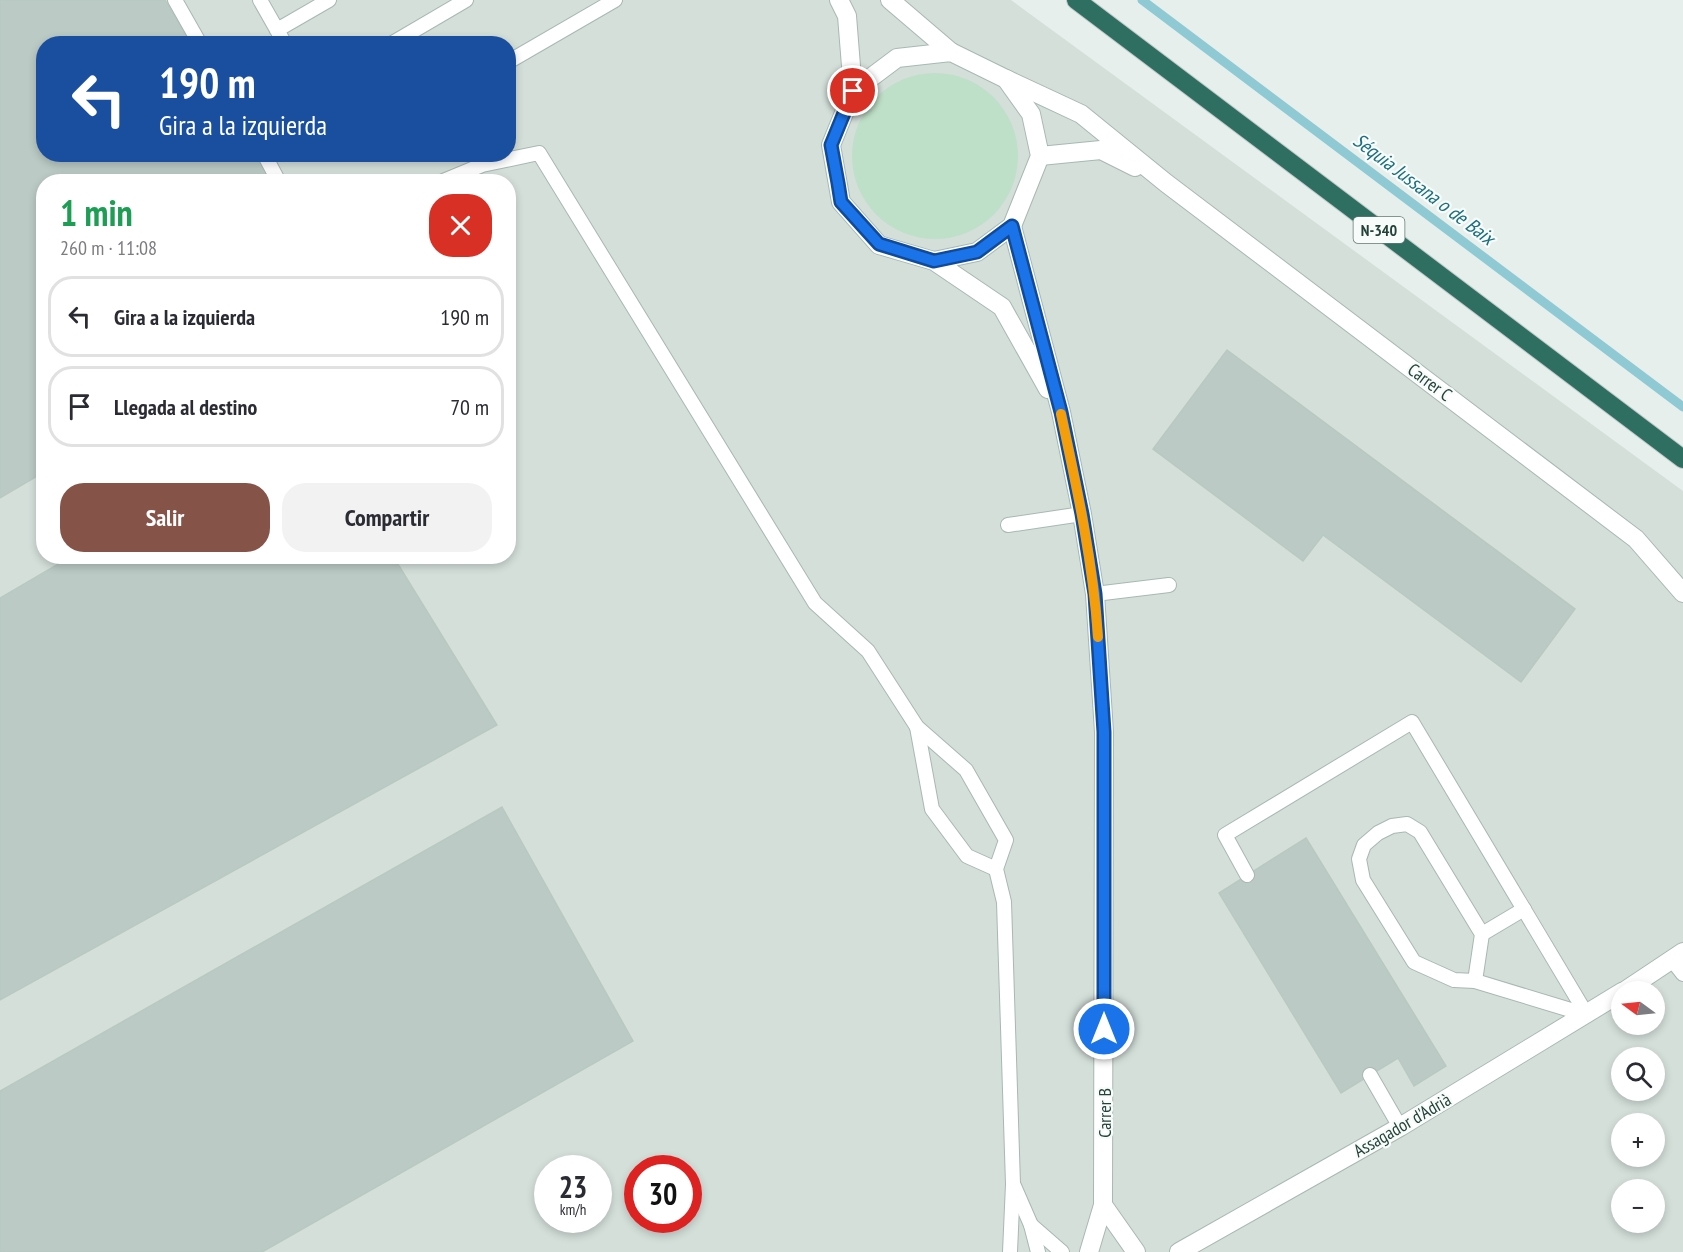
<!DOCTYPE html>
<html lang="es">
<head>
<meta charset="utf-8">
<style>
	:root { --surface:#fff; --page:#f2f2f3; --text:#2b2b33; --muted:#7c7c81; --line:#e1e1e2; --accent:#855347 }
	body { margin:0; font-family:"PT Sans Narrow",sans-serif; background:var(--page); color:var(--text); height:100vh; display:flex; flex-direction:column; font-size:22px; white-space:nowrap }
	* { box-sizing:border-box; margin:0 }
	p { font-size:20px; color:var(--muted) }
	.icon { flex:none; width:33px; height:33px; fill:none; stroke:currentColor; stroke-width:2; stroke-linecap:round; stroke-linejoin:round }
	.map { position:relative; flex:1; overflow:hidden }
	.panel { position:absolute; left:36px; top:174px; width:480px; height:390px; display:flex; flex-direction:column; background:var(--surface); border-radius:24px; box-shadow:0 3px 9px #0003 }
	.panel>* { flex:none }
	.guide { position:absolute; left:36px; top:36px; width:480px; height:126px; border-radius:24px; box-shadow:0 3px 9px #0003; background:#1a4fa0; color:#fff; overflow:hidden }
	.needle { width:39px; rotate:285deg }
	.tools { position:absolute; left:1611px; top:981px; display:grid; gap:12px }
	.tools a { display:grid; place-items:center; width:54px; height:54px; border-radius:50%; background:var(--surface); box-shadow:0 3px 9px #0003; font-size:30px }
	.speed { position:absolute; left:534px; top:1155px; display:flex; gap:12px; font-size:30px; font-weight:700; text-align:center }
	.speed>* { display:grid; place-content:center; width:78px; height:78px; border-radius:50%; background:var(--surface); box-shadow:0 3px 9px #0003; line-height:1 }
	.speed small { font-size:15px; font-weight:400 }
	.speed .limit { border:9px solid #d22; background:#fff; color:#111 }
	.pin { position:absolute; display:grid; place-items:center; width:51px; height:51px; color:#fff; margin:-26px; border:3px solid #fff; border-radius:50%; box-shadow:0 2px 6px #0007 }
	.me { position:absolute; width:66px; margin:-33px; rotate:0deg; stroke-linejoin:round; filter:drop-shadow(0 0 4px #0008) }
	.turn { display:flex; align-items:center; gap:21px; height:126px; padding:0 24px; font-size:27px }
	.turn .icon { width:78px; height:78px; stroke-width:2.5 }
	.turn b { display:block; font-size:42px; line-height:51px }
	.round { display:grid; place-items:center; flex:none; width:63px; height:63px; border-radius:24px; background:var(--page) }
	.head { display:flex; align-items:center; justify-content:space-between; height:102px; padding:0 24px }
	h1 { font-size:36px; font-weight:800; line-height:45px; color:#1e9e55 }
	.cta { display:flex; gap:12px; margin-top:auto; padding:12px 24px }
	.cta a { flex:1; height:69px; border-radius:24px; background:var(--accent); color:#fff; font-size:24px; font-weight:800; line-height:69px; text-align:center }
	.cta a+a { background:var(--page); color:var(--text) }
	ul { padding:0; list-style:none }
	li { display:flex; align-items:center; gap:18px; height:81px; margin:0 12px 9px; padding:0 12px; border:3px solid var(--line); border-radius:24px }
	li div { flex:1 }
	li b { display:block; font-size:22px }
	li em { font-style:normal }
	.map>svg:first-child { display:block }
	.built { fill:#d4dfda; fill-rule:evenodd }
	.green { fill:#bfe0c8 }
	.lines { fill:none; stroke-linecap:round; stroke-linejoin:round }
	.stream { stroke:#8ec9d4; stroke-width:9 }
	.building { fill:#bbcac4; stroke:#b8c9c2; stroke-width:1.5 }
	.lane-casing { stroke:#a8b8b2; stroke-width:16 }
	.street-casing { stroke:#a8b8b2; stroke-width:20 }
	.highway-casing { stroke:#c2cac8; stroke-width:20 }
	.lane { stroke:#fff; stroke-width:14 }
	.street { stroke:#fff; stroke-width:18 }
	.highway { stroke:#2f6f62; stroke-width:18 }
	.route-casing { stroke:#114b97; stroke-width:15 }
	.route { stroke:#1a73e8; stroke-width:10 }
	.slow { stroke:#f59e0b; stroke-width:10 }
	.labels { text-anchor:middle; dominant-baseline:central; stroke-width:4.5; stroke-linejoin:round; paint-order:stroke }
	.shield { fill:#f7fbf9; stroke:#637a73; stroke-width:1.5 }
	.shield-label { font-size:16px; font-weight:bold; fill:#24423a }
	.street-label { font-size:18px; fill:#24423a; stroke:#f7fbf9 }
	.water-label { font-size:20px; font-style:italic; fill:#1c6f80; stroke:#f7fbf9 }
</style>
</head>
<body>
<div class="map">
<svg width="1683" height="1252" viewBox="0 0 1683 1252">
	<rect width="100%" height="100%" fill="#e6efeb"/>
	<path class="built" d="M0,0h1011l672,491v761h-1683zM44,44h464v110h-464zM44,182h464v374h-464zM1622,992h32v32h-32zM1622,1058h32v32h-32zM1622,1124h32v32h-32zM548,1168h50v52h-50zM638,1168h50v52h-50zM1622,1190h32v32h-32z"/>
	<circle class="green" cx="935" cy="156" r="83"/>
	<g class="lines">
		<path class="stream" d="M1142,0l541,407"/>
	</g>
	<g class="building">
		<path d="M0,0h165l26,44h-147v110h212l16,28h-228v290l-44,26z"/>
		<path d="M1227,350l348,259 -54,73 -198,-147 -20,26 -150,-112z"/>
		<path d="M72,556h321l104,169 -497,275v-402z"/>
		<path d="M502,807l131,234 -371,211h-262v-161z"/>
		<path d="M1306,838l140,228 -32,20 -16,-28 -57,35 -122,-200z"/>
	</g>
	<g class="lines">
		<g class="lane-casing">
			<g id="lane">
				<path d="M175,0l25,44"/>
				<path d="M260,0l25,44"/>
				<path d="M277,30l52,-30"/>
				<path d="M391,44l75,-44"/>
				<path d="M508,62l107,-62"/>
				<path d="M264,154l15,28"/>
				<path d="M441,182l41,-17 57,-12 276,450 53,48 49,76 49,43 40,70 -10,29 8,33 9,282 -3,68"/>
				<path d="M1008,525l74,-11"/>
				<path d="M1095,594l74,-9"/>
				<path d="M917,727l15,82 35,47 29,13"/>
				<path d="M1407,824l13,8 62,102 -7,47 -21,-1 -40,-18 -51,-82 -4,-21 5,-14 14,-12 14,-7z"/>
				<path d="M1247,875l-22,-40 187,-113 175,293"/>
				<path d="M1482,934l42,-25"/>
				<path d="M1672,960l11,14"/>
				<path d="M1475,981l112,34"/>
				<path d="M1370,1075l30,52"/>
				<path d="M1014,1186l17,39 7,27"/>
				<path d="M1031,1225l31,27"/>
			</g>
		</g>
		<g class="street-casing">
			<g id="street">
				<path d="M839,0l8,16 6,75"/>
				<path d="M890,0l61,52"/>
				<path d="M1006,79l75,35 85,69 470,356 47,54"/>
				<path d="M1040,156l61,-6 34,17"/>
				<path d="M1012,226l49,186 21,102 13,80 9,138 -1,473 -14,47"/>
				<path d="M934,261l43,-9 35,-26 28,-70 -9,-42 -25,-35 -55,-27 -54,6 -44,33 -22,54 10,57 38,43 55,16 68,46 46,82"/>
				<path d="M1623,992l60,-40"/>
				<path d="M1103,1205l33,47"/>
				<path d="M1179,1252l221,-125 222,-135"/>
			</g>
		</g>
		<g class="highway-casing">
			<path id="highway" d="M1076,0l607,459"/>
		</g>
		<use href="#lane" class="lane"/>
		<use href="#street" class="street"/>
		<use href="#highway" class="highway"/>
	</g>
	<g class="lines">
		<g class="route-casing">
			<path id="route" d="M853,91l-22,54 7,38 3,19 38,42 55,17 43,-9 35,-26 49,186 21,102 13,80 9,138v297"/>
		</g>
		<use href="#route" class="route"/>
		<path class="slow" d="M1061,414c16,74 32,147 37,223"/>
	</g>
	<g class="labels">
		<rect class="shield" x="1353.5" y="217" width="51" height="26" rx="4.5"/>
		<g class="shield-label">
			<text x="1379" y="230">N-340</text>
		</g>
		<g class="street-label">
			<text transform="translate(1430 382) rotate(37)">Carrer C</text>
			<text transform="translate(1104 1113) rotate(-90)">Carrer B</text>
			<text transform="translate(1402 1125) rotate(-30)">Assagador d'Adrià</text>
		</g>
		<g class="water-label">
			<text transform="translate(1424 189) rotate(37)">Séquia Jussana o de Baix</text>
		</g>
	</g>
</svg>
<div class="tools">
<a><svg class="needle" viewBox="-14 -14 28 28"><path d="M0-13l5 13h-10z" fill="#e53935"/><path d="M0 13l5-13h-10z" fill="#7c7c81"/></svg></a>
<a><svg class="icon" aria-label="search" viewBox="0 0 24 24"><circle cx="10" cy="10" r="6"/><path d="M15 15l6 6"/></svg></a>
<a>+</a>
<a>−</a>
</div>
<div class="speed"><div>23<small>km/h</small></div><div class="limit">30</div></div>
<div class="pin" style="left:853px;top:91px;background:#d93025"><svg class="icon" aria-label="arrive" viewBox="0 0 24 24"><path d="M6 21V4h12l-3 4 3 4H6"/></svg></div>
<svg class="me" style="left:1104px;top:1029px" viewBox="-20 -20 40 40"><circle r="17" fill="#1a73e8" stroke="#fff" stroke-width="3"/><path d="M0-11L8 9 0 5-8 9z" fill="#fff"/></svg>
<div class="guide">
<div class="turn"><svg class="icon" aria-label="left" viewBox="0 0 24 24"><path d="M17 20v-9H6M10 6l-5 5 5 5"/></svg><div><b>190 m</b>Gira a la izquierda</div></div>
</div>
<section class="panel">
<div class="head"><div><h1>1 min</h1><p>260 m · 11:08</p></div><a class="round" style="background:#d93025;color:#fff"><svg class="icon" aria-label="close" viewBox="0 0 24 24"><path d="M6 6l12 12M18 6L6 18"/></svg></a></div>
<ul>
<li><svg class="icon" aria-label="left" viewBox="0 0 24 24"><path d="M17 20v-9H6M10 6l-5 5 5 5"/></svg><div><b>Gira a la izquierda</b></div><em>190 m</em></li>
<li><svg class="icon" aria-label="arrive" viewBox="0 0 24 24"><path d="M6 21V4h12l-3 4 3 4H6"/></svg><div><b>Llegada al destino</b></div><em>70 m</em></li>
</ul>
<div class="cta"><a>Salir</a><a>Compartir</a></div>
</section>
</div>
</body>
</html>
